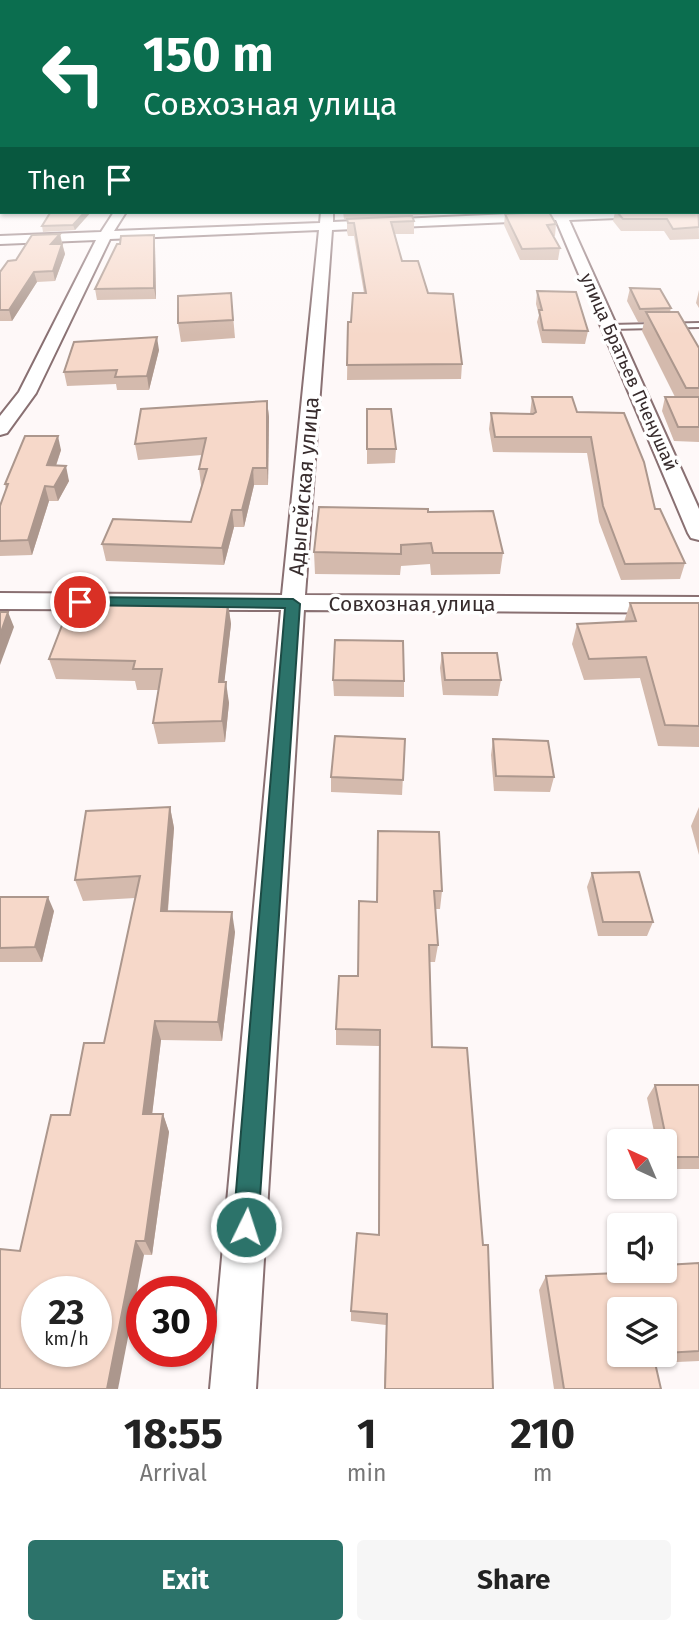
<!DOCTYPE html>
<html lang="en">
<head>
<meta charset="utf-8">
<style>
	:root { --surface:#fff; --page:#f6f6f6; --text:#222; --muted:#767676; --accent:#2c736a }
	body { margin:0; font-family:"Fira Sans",sans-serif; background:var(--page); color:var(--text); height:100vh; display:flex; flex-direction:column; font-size:26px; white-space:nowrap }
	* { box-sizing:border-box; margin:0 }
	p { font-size:23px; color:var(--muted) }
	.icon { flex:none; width:38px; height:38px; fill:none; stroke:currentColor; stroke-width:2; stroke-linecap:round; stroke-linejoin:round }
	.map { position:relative; height:1389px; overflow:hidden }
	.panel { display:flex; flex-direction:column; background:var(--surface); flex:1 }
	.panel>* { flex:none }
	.top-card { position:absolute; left:0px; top:0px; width:700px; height:214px; box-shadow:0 2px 5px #0004; background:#0b6e4f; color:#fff; overflow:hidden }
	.needle { width:46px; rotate:316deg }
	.fabs { position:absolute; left:607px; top:1129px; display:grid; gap:14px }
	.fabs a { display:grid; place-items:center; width:70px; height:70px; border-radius:7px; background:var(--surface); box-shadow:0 2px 5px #0004; font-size:35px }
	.speed { position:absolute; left:21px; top:1276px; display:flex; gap:14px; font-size:35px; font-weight:700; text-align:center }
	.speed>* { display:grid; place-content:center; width:91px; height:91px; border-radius:50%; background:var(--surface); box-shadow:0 2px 5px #0004; line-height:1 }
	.speed small { font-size:18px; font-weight:400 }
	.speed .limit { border:10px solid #d22; background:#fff; color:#111 }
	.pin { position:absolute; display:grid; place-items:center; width:60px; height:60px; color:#fff; margin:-30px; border:4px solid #fff; border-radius:50%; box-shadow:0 2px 7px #0007 }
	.me { position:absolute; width:77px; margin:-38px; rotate:4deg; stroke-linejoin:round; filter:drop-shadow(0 0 5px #0008) }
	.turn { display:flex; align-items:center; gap:24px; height:147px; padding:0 28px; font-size:32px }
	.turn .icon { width:91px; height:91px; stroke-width:2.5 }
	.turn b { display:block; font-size:49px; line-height:60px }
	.then { display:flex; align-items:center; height:66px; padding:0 28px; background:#0003; gap:14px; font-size:26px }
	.eta { display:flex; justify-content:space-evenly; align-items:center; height:119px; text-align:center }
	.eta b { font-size:42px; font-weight:700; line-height:49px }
	.button { display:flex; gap:14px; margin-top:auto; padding:14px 28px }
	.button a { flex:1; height:80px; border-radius:7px; background:var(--accent); color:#fff; font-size:28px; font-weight:700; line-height:80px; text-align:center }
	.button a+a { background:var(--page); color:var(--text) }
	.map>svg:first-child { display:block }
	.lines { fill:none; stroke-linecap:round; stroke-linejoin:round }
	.service-casing { stroke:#897072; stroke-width:4 }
	.minor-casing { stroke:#897072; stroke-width:4 }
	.service { fill:#fff; fill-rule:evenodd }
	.minor { fill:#fff; fill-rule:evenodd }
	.wall { fill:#d4baad; fill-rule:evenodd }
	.shaded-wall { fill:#ac978d }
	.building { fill:#f6d8c9; stroke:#ac978d; stroke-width:2; fill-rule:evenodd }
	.route { fill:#2c736a; stroke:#1d4b45; stroke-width:2 }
	.labels { text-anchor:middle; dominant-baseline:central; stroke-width:7; stroke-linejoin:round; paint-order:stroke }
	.far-street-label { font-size:18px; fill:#372c2d; stroke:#fff }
	.street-label { font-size:21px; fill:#372c2d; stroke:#fff }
</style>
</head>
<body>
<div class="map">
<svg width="699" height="1389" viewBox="0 0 699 1389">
	<rect width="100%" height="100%" fill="#fef8f8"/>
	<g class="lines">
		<g class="service-casing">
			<path id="service" d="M699,323v4l-88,2 -4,-2 4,-2z"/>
		</g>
		<g class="minor-casing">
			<path id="minor" d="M114,212h12l-12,19 206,-8 1,-11h12v10l220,-10h118l-6,4 -96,4 130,289v31l-8,-2 -3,-5 -132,-313 -224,10 -27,365 394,2v16l-395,-3 -48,779h-46l71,-779 -281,-1v-16l282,2 37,-365 -209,9 -74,154 -29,40 -7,2v-19l19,-24 77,-152 -96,4v-8l101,-4z"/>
		</g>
		<use href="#service" class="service"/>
		<use href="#minor" class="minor"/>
	</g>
	<g class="wall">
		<path d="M698,175l1,64 -29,1 -6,-9h-43l-8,-10 2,-9h83z"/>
		<path d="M57,212h34l-16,18 -32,2 -1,-6z"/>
		<path d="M343,212h98v2l-97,5z"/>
		<path d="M505,214l51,10 -1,12h-2l7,12 -2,12h-38l-16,-35z"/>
		<path d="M347,219l67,2v13h-19l7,27 26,32 34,71 -1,15 -114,1 1,-58h3l13,-29 -10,-57h-6l-1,-4z"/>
		<path d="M60,234l5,20 -10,27 -18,1 -25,39h-12v-49l16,-12z"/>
		<path d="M120,244l35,2 1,53 -59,1 -2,-11z"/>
		<path d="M630,288l41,20 -1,4 29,36v94l-25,-1 -12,-30 3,-14h10l-33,-66 2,-9h-6l-11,-21z"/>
		<path d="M699,290v18l-3,-5z"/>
		<path d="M537,291l51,40 -3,13 -43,-1 -5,-21 2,-7 -3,-11z"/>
		<path d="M231,293l4,45 -54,4 -3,-19z"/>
		<path d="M159,350l-10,40h-32l-1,-6 -49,2 -3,-14z"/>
		<path d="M532,397l45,15 78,97 30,54 -5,16 -59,1 -22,-58 -12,-69 -94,-1 -4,-23 2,-16 39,1z"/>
		<path d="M267,401l2,16 -1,68h-14l-10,42h-10l-10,38 -118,-4 -4,-17 89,-22 11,-37h-1l-2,-16 3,-14 -64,5 -3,-16z"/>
		<path d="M367,409l29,40 -1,14 -28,1z"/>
		<path d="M61,450l-5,16 13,15 -11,20h-9l-17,54 -32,1v-50l6,-16 -1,-6z"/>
		<path d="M428,512l75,41 -3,21 -69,1 -1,-11 -29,2 -1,9 -85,-1 -1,-22z"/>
		<path d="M135,603v2l93,-1 3,20 -7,58 5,21 -4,39 -67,2 -5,-21 6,-33h-22l-2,-9 -79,-2 -7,-20z"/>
		<path d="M630,603h69v144l-41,-1 -18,-68 -56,2 -12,-36 5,-20 47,-2z"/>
		<path d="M442,653l59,27 -3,16 -55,-1 -3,-27z"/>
		<path d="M333,680l71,1v16l-70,-1z"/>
		<path d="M405,739l-3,56 -71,-3v-15z"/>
		<path d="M493,739l61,38 -4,15 -56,-1 -3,-36z"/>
		<path d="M170,807l4,21 -6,83 67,21 -13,109 -61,-1 -9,74h11l6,18 -17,123 -132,-4 50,-136 34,-72 31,-145 -52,3 -8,-21z"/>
		<path d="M699,807v48l-8,-29z"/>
		<path d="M378,831l64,60 -2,18h-5l3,36 -3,17h-5l2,85 61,342h-109l2,-64 -35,-4v-10l27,-76 1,-189 -43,-1v-16l22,-53 19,-74z"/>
		<path d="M592,873l61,49 -6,14h-49l-11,-49z"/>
		<path d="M0,897l54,14 -12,51h-42z"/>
		<path d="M655,1085h44v84h-34v-28h-9l-9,-43z"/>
		<path d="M699,1263v98l-44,2 6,26h-107l-15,-99 7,-14 114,-4 1,-2h4v-3l1,-2zM665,1309v45h-45z"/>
	</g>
	<g class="shaded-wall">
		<path d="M2,157v12l-2,2v-12z"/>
		<path d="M2,193v12l-2,2v-12z"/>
		<path d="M85,212h6l-16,18 -2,-5z"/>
		<path d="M60,234l2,10h-11z"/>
		<path d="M154,235l1,11 1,53 -2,-11z"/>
		<path d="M62,244l3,10 -10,27 -2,-10z"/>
		<path d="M34,272l3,10 -25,39 -3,-11z"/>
		<path d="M157,337l2,13 -10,40 -2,-14z"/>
		<path d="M267,401l2,16 -1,68 -1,-17z"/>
		<path d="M58,436l3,14 -10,30 -4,-15z"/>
		<path d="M66,466l3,15 -11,20 -4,-14z"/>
		<path d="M253,468l1,17 -10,42 -2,-17z"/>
		<path d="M45,486l4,15 -17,54 -4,-15z"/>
		<path d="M232,510l2,17 -10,38 -2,-17z"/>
		<path d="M228,604l3,20 -9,79 -3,-21z"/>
		<path d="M8,612l6,15 -14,38v-30z"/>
		<path d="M226,682l3,21 -4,39 -3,-21z"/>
		<path d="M170,807l4,21 -8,103 -5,-20z"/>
		<path d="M48,897l6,14 -12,51 -7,-15z"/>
		<path d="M232,912l3,20 -13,109 -4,-19z"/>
		<path d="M155,1021l6,19 -11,92 -7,-18z"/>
		<path d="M163,1114l6,18 -17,123 -7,-14z"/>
		<path d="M136,1241l8,14 -26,134h-11z"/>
	</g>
	<g class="building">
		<path d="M0,143h2v14l-2,2z"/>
		<path d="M0,171h2v22l-2,2z"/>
		<path d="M698,175h1l-1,21z"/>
		<path d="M698,204l1,23 -26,2 -6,-10h-44l-6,-7h81z"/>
		<path d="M57,212h28l-12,13 -31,1 8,-13z"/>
		<path d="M549,212l7,12 -9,1 13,23 -38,1 -17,-35z"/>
		<path d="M412,216l2,5 -23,1 11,39h16l10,32 25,1 9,70 -115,1 1,-43h3l2,-29h13l-12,-70h-6l-1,-4z"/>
		<path d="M60,234l-9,10h11l-9,27 -19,1 -25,38h-9v-38l8,-11 8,-1 16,-25z"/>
		<path d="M154,235v53l-59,1 22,-45h3l1,-8z"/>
		<path d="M630,288l30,1 11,19 -31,1z"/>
		<path d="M537,291l39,1 12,39 -45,-1 -4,-20h3z"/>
		<path d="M231,293l2,27 -55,3v-27z"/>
		<path d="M646,312h32l21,36v40h-13z"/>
		<path d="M157,337l-10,39 -32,1 2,-7 -53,2 10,-30z"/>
		<path d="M532,397h40l5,15 47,1 20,49 11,47h5l25,54 -60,1 -22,-58 -12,-69h-96l-4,-24 42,1 3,-2z"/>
		<path d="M665,397h34v30h-21z"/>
		<path d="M267,401v67h-14l-11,42h-10l-10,38 -120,-4 11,-25 78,3 16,-53h-8l7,-31 -71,6 6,-35z"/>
		<path d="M367,409h24l5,40h-29z"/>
		<path d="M25,436h33l-11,29 19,1 -12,21 -9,-1 -17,54 -28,1v-35l8,-22h-3z"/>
		<path d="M319,507l109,2v3l65,-1 10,42h-70l-2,-10 -30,2v9l-87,-2z"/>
		<path d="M71,602l64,1 -1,2 94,-1 -9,78h7l-4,39 -69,2 9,-54h-29l2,-8 -86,-2z"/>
		<path d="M630,603h69v123l-34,-1 -19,-68 -57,2 -12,-35 59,-3z"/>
		<path d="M0,612h8l-8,23z"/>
		<path d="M335,640l68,1 1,40 -71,-1z"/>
		<path d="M442,653h55l4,27h-56z"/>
		<path d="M335,736l70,3 -2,41 -72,-3z"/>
		<path d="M493,739l55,2 6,36 -58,-1z"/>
		<path d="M170,807l-9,104 71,1 -14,110 -63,-1 -12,93h20l-18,127h-9l-29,148h-107v-140l20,2 31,-136h19l14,-72h20l36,-167 -65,4 11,-69zM37,1292h59v59h-59z"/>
		<path d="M378,831l61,1 3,59h-8l4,54h-9l3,102 35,1 16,197h5l5,144h-108l2,-75 -36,-3 6,-78 22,2 1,-205 -44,-1 3,-53h19l1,-75 18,1z"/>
		<path d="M639,872l14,50h-50l-11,-49z"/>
		<path d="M0,897h48l-13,50 -35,1z"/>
		<path d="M655,1085h44v72h-29z"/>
		<path d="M699,1263v88l-34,2v-44h-45v45h33l8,35h-97l-18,-113 122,-5 -2,-6z"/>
	</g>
	<linearGradient id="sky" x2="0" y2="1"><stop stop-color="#a8c4ee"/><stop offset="0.42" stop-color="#fffcfc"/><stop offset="1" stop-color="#fffcfc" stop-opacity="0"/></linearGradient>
	<rect width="699" height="335" fill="url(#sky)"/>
	<path class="route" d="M80,597l213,2 7,5 -42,623 -3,9 -9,3 -9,-3 -4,-9 52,-619 -210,-3 -2,-3z"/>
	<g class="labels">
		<g class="far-street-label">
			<text transform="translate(629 372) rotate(66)">улица Братьев Пченушай</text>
		</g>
		<g class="street-label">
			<text transform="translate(304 486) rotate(-85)">Адыгейская улица</text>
			<text x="412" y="604">Совхозная улица</text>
		</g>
	</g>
</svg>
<div class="fabs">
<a><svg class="needle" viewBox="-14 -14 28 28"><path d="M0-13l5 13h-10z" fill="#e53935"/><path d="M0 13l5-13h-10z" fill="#767676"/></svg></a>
<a><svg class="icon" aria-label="sound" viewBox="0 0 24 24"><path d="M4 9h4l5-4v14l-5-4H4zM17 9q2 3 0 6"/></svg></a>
<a><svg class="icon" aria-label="layers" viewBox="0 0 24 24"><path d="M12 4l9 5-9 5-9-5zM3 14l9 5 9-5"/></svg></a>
</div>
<div class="speed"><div>23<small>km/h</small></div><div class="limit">30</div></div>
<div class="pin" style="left:80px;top:602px;background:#d93025"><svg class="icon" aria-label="arrive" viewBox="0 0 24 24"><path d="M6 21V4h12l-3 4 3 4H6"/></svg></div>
<svg class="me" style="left:246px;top:1227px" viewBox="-20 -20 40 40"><circle r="17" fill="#2c736a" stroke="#fff" stroke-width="3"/><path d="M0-11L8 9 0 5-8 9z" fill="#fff"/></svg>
<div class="top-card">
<div class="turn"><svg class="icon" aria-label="left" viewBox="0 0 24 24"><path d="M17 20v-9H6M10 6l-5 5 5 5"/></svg><div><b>150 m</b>Совхозная улица</div></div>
<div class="then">Then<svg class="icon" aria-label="arrive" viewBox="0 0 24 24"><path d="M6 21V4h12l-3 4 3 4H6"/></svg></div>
</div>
</div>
<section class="panel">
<div class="eta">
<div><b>18:55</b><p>Arrival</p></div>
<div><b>1</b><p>min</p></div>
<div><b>210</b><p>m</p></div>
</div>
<div class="button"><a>Exit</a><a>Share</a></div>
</section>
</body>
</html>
